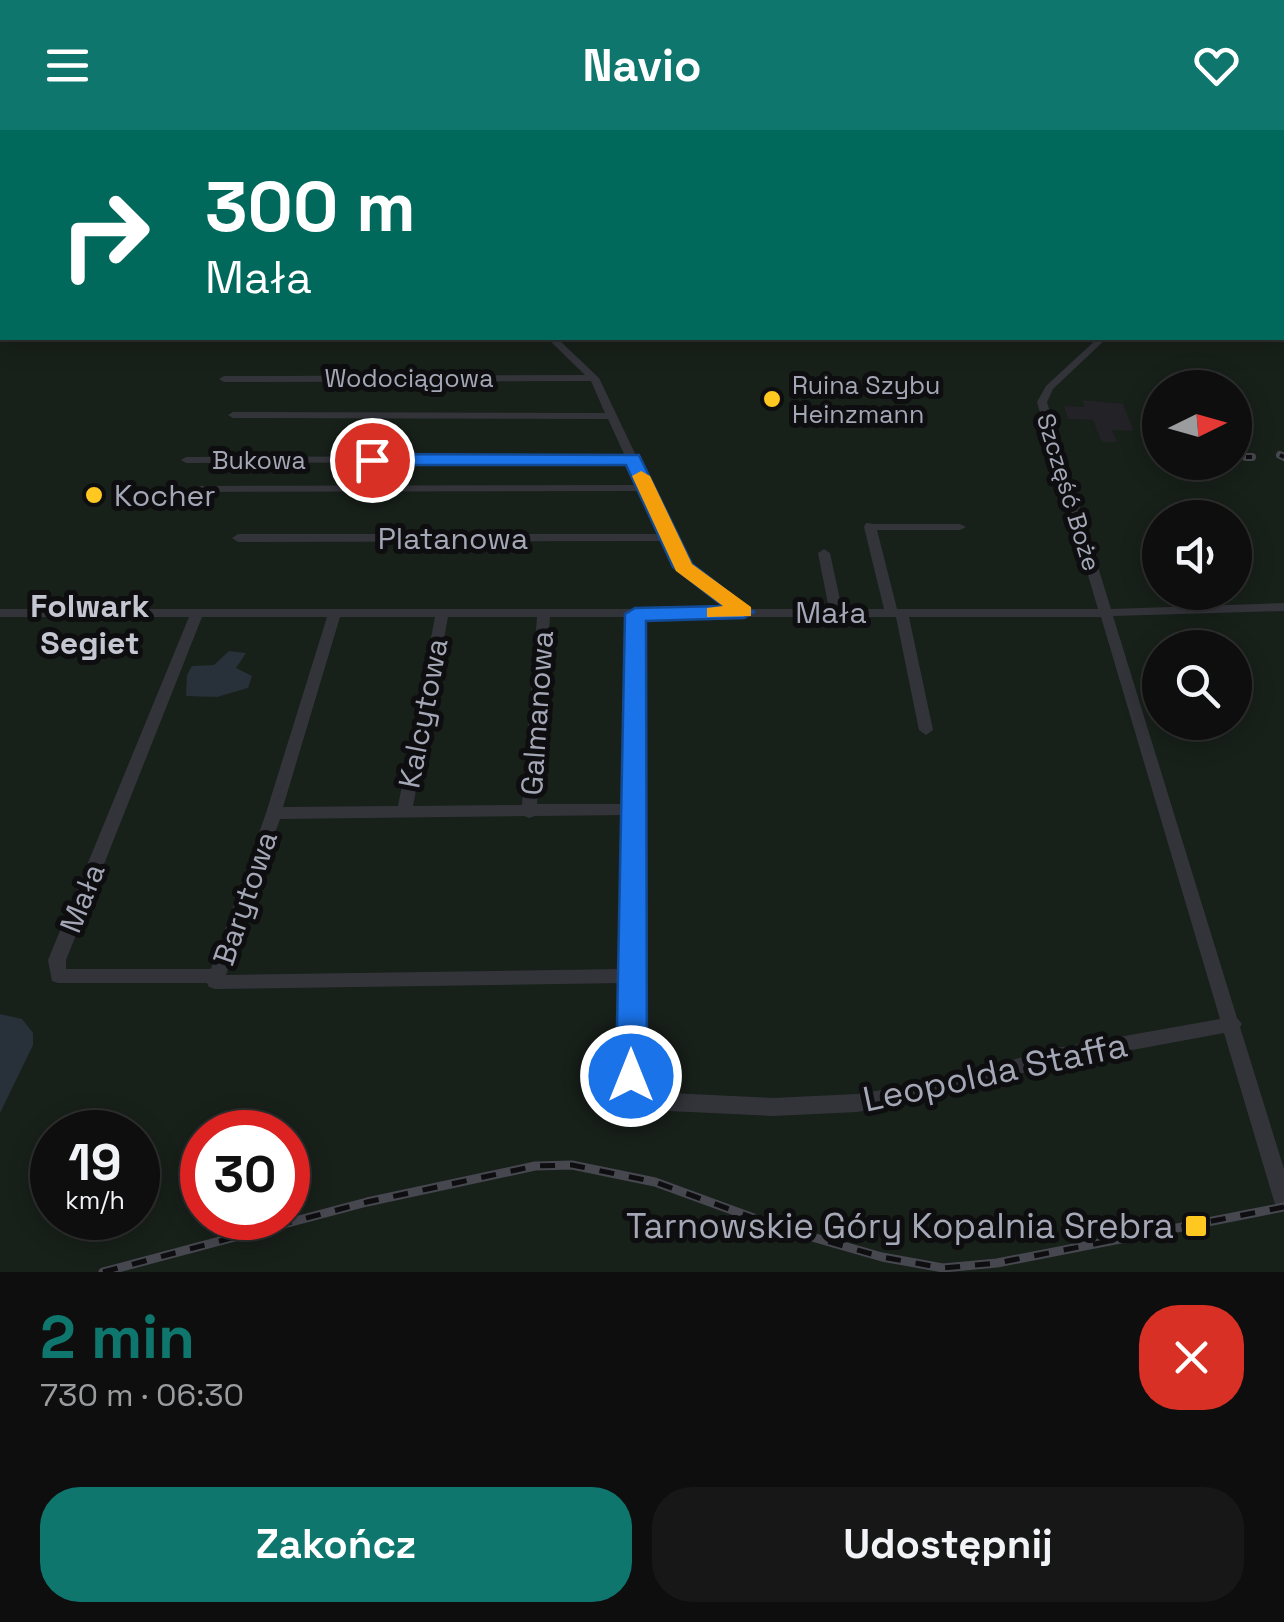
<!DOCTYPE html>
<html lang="pl">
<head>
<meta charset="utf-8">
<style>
	:root { --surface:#0e0e0f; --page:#171718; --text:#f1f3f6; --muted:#9b9c9e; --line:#2e2e2f; --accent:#0f766e }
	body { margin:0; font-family:"Space Grotesk",sans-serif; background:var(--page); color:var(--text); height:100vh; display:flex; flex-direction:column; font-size:38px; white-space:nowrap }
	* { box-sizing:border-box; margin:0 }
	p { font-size:32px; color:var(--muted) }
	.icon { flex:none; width:55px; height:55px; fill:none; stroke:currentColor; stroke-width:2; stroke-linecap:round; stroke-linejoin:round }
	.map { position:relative; height:1142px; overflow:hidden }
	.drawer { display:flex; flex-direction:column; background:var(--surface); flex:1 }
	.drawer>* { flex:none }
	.guide { position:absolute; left:0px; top:0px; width:1285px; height:210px; box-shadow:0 5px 25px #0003,0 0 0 2px var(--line); background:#00695c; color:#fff; overflow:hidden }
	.needle { width:65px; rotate:85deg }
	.buttons { position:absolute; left:1142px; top:240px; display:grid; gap:20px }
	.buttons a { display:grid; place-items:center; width:110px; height:110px; border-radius:50%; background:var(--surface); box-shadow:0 5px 25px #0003,0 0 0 2px var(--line); font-size:50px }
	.speed { position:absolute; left:30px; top:980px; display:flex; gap:20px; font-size:50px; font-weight:700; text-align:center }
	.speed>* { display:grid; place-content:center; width:130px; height:130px; border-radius:50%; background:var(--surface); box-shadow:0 5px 25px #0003,0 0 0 2px var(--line); line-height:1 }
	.speed small { font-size:25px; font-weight:400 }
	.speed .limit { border:15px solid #d22; background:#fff; color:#111 }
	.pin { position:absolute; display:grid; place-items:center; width:85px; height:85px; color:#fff; margin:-42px; border:5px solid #fff; border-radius:50%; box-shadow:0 2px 10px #0007 }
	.me { position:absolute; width:110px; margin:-55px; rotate:0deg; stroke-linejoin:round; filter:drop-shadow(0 0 8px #0008) }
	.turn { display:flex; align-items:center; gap:35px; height:210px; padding:0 40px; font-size:45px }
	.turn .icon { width:130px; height:130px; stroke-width:2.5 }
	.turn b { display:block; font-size:70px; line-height:85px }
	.round { display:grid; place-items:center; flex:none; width:105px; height:105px; border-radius:40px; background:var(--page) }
	.head { display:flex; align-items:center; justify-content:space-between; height:170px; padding:0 40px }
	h1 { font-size:60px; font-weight:700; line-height:75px; color:var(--accent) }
	.cta { display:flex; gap:20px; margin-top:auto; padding:20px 40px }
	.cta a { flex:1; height:115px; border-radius:40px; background:var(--accent); color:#fff; font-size:40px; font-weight:700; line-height:115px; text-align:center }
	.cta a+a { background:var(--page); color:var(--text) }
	header { display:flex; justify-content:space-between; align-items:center; height:130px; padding:0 40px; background:var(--accent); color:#fff; font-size:45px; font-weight:700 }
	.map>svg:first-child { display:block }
	.green { fill:#18201a; fill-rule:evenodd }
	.water { fill:#283039 }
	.building { fill:#232226 }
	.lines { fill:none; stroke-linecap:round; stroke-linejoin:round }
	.street { fill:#33343a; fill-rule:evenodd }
	.rail-far1-casing { stroke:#46474f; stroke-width:8 }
	.rail-casing { stroke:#46474f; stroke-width:9 }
	.rail-far1 { stroke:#0e0d0f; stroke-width:4; stroke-dasharray:10; stroke-linecap:butt }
	.rail { stroke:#0e0d0f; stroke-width:5; stroke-dasharray:15; stroke-linecap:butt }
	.route { fill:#1a73e8; stroke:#114b97; stroke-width:2.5 }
	.slow { fill:#f59e0b }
	.poi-dot { fill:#ffc820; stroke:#0e0d0f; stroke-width:4 }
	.labels { text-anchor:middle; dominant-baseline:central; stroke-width:10; stroke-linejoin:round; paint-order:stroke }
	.far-street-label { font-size:25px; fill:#a3a7b6; stroke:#0e0d0f }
	.far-poi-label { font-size:25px; fill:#a3a7b6; stroke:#0e0d0f; text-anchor:start }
	.poi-label { font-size:30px; fill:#a3a7b6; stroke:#0e0d0f; text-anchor:start }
	.street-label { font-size:30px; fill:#a3a7b6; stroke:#0e0d0f }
	.neighbourhood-label { font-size:32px; font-weight:bold; fill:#c4c6d2; stroke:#0e0d0f }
	.near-street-label { font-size:35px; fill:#a3a7b6; stroke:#0e0d0f }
	.near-poi-label { font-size:35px; fill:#a3a7b6; stroke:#0e0d0f; text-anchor:end }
</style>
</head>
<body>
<header><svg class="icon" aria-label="menu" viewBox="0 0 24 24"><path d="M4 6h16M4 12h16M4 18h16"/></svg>Navio<svg class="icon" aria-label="heart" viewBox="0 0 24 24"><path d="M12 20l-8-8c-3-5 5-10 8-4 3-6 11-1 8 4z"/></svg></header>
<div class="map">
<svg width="1284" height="1142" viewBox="0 0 1284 1142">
	<rect width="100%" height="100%" fill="#131214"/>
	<path class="green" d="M0,0h1284v1142h-1284zM2,2h1280v206h-1280zM1160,258h75v74h-75zM1160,388h75v74h-75zM1160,518h75v74h-75zM52,1002h86v86h-86zM202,1002h86v86h-86z"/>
	<g class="water">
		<path d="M229,521l17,2 -10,15 16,8 -4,12 -31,9 -31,-1 1,-21 5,-9 22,-1z"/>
		<path d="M0,884l22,5 11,14v12l-33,68z"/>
	</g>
	<path class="building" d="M1082,270l41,4 11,27 -22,-1 5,12h-15l-9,-22 -25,-1 -4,-13 21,1z"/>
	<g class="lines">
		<g class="street">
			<path d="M950,0h6l-1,2h-6z"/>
			<path d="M1004,0h50l-16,2h-38z"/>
			<path d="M2,3v5l-2,1v-5z"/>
			<rect x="1282" y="7" width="2" height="4"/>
			<rect x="1282" y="76" width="2" height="4"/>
			<path d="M547,208h10l42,40 51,107 4,3 -2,2 36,75 60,44h81l-11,-56 6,-4 6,4 12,56h42l-20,-82 2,-4 9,1h85l6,3 -6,3h-83l20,79h201l-61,-207 9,-16 52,-48h9l-54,51 -6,13 64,207 173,-6v8l-171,5 124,402 5,6 -2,3 44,142v42l-7,-3 -3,-7 -50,-168 -178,33 -98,29 -91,17 -84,4 -104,-5 -37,-11 -10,-24 1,-93 -408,6 -6,-2 -2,-4h-149l-6,-2 -4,-21 141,-343h-189v-8h732l-53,-39 -14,-29 -427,1 -6,-4 6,-4h423l-19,-43 -447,1 -6,-3 6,-3 444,-1 -11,-23 -442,1 -5,-3 5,-3 439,-1 -17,-37 -375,-1 -5,-3 5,-3 372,1 -14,-32 -367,1 -5,-3 5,-3 361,-1zM202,487h125l-61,196 -55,156h-145v-9zM340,487h95l-37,189 -115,1zM448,487h89l-15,188 -109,1zM550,487h79l-3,187h-89zM641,487h255l23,113 7,5 7,-5 -24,-113h192l119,402 -174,31 -98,29 -91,15 -84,4 -104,-5 -24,-6 -5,-11zM626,685l-3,154 -397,6 54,-156 244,-3 5,2 6,-2z"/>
		</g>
		<g class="rail-far1-casing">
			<g id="rail-far1">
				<path d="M1280,325l4,2"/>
				<path d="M1246,327h6"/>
			</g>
		</g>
		<g class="rail-casing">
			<path id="rail" d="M103,1142l264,-70 168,-36 37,-1 83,17 129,47 98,28 61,11 54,-5 287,-56"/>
		</g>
		<use href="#rail-far1" class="rail-far1"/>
		<use href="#rail" class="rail"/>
	</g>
	<path class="route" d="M639,325l53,109 62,48 -10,6 -98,3 1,455 -5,10 -11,4 -11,-4 -4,-10 9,-462 10,-6 88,-2 -50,-39 -47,-102h-254l-9,-5 9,-6z"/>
	<path class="slow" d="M641,341l9,5 42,88 59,43v9l-44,1v-9l16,-2 -47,-35 -44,-95z"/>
	<g class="poi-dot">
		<circle cx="772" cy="269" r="10"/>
		<circle cx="94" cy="365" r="10"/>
		<rect x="1184" y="1084" width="24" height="24" rx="5"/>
	</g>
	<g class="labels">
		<g class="far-street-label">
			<text x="409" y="248">Wodociągowa</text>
			<text x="259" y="330">Bukowa</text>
			<text transform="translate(1069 362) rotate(73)">Szczęść Boże</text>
		</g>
		<g class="far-poi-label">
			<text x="792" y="255">Ruina Szybu<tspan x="792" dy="29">Heinzmann</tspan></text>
		</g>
		<g class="poi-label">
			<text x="114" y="365">Kocher</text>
		</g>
		<g class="street-label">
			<text x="453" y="408">Platanowa</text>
			<text x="831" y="482">Mała</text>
			<text transform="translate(423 583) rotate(-79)">Kalcytowa</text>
			<text transform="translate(537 583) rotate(-86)">Galmanowa</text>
			<text transform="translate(82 768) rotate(-68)">Mała</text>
			<text transform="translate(245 768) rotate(-71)">Barytowa</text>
		</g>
		<g class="neighbourhood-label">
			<text x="90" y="476">Folwark<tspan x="90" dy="37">Segiet</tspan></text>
		</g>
		<g class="near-street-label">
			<text transform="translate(995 942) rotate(-12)">Leopolda Staffa</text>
		</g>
		<g class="near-poi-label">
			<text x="1174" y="1096">Tarnowskie Góry Kopalnia Srebra</text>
		</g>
	</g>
</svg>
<div class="buttons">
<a><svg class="needle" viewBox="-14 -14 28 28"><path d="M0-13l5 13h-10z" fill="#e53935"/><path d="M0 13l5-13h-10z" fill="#9b9c9e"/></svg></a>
<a><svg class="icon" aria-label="sound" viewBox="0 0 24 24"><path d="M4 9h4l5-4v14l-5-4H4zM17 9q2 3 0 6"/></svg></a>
<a><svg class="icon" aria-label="search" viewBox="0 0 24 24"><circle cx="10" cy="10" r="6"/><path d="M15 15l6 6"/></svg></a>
</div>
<div class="speed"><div>19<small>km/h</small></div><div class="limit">30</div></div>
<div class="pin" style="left:372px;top:330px;background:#d93025"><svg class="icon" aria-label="arrive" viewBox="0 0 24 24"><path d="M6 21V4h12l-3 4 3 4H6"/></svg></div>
<svg class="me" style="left:631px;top:946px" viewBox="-20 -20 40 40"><circle r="17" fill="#1a73e8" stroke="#fff" stroke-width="3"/><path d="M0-11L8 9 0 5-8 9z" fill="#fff"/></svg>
<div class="guide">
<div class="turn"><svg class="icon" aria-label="right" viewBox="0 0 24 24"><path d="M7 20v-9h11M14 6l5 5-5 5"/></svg><div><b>300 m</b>Mała</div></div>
</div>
</div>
<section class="drawer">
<div class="head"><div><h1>2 min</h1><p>730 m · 06:30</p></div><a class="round" style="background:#d93025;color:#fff"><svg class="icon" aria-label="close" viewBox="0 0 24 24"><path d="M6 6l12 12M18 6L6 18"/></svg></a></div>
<div class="cta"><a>Zakończ</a><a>Udostępnij</a></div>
</section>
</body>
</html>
